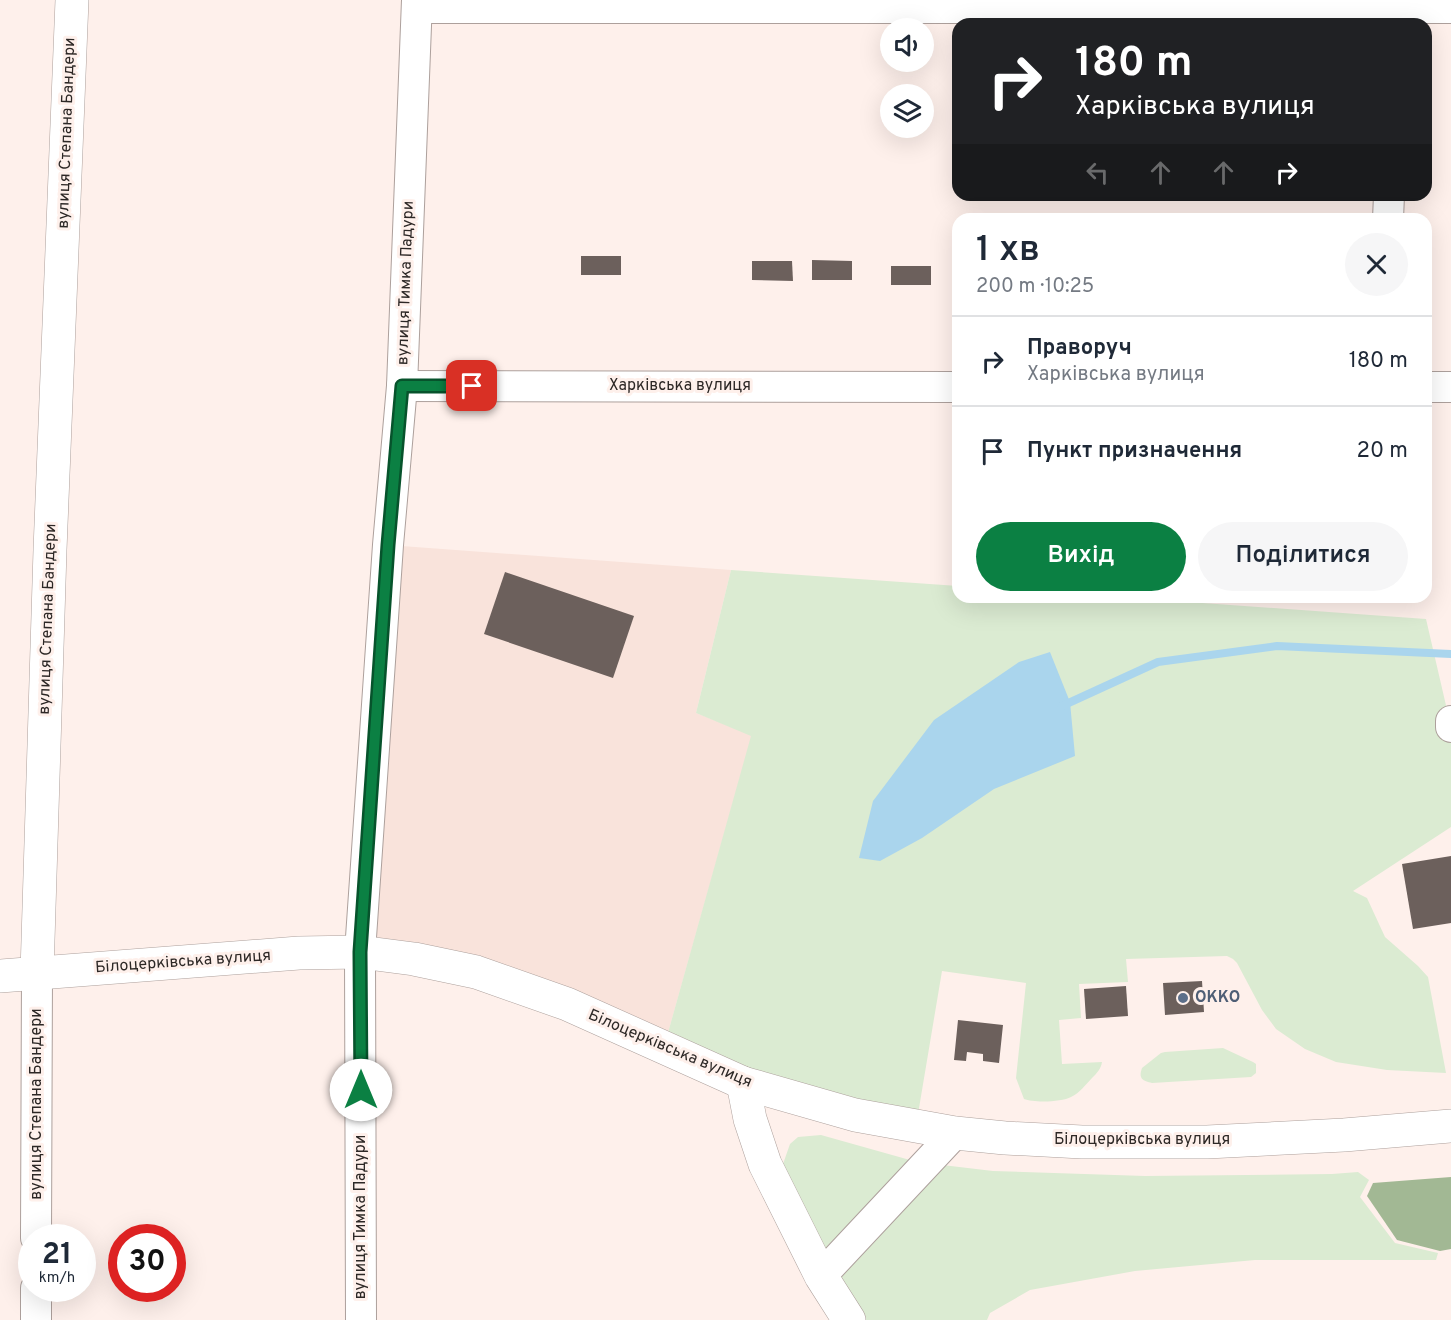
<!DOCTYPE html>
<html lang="uk">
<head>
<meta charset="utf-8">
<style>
	:root { --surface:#fff; --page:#f6f6f7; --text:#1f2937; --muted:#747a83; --line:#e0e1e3; --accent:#0b8043 }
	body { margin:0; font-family:Overpass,sans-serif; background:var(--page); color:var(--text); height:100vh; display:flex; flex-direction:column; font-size:22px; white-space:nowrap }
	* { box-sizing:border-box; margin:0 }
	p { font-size:20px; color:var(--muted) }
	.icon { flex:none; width:33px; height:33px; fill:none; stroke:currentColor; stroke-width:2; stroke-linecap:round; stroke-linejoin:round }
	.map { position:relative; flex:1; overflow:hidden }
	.side { position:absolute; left:952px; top:213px; width:480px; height:390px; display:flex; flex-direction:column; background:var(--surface); border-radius:18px; box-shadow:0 6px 24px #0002 }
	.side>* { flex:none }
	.guide { position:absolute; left:952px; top:18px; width:480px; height:183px; border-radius:18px; box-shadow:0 6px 24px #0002; background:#202124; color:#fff; overflow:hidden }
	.buttons { position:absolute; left:880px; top:18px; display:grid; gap:12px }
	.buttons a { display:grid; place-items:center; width:54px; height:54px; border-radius:50%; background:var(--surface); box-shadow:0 6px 24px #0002; font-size:30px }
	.speed { position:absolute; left:18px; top:1224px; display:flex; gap:12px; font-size:30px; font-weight:700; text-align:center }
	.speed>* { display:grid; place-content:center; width:78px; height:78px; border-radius:50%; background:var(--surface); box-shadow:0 6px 24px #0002; line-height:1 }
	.speed small { font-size:15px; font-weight:400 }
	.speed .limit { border:9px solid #d22; background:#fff; color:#111 }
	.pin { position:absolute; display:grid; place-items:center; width:51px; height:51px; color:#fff; margin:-26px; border-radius:12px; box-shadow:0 3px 9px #0006 }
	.me { position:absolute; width:66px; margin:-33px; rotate:0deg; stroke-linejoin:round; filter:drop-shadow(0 0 4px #0008) }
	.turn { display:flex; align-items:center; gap:21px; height:126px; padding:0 24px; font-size:27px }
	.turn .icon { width:78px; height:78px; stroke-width:2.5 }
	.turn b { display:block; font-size:42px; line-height:51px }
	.lanes { display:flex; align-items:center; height:57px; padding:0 24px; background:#0003; justify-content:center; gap:30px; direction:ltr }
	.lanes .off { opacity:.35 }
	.round { display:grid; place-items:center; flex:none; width:63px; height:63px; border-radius:32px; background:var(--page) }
	.overview { display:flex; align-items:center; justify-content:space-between; height:102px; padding:0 24px }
	h1 { font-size:36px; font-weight:600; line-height:45px }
	.primary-button { display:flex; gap:12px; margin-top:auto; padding:12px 24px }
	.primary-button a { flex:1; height:69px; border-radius:36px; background:var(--accent); color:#fff; font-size:24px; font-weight:600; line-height:69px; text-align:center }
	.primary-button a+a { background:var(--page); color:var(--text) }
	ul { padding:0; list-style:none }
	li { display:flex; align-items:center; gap:18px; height:90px; padding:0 24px; border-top:2px solid var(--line) }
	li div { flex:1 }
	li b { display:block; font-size:22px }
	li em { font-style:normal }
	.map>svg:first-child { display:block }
	.built { fill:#f9e3db }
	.green { fill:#dbebd2 }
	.forest { fill:#a2b894 }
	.water { fill:#aad5ed }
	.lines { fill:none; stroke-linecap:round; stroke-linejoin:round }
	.stream { stroke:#aad5ed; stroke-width:8 }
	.building { fill:#6c605c }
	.minor-casing { stroke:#ada09c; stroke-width:32 }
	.tertiary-casing { stroke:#ada09c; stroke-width:34 }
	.primary-casing { stroke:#ada09c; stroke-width:34 }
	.minor { stroke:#fff; stroke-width:30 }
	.tertiary { stroke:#fff; stroke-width:33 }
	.primary { stroke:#fff; stroke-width:33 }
	.route-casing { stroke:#07532c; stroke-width:15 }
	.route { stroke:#0b8043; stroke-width:10 }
	.service-dot { fill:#5c6f8a; stroke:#fef0eb; stroke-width:2 }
	.labels { text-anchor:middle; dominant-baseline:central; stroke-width:6; stroke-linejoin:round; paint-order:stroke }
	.street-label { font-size:16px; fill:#2d2826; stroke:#fef0eb }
	.service-label { font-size:16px; font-weight:bold; fill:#4e5e75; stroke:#fef0eb; text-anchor:start }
</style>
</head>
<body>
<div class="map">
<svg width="1451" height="1320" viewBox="0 0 1451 1320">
	<rect width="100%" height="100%" fill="#fef0eb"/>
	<path class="built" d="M388,545l343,25 -35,143 56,22 -88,312 -304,-95z"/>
	<g class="green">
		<path d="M731,570l227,16v11h161l307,22 25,108v100l-98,64 14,7 18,39 33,29 10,11 18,96 -59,-3 -51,-8 -31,-13 -29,-20 -14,-19 -25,-47 -4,-4 -6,-3 -101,3 2,23 -49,2 2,34 -22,2 3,44 40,-2c-1,7 -5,11 -10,16 -6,6 -12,15 -21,19 -9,5 -37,6 -47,2l-8,-21 10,-95 -84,-12 -26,155 -252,-79 87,-311 -55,-23z"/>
		<path d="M1223,1048l30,14 3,2v9l-5,4 -99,6c-9,-2 -14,-4 -10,-15l19,-15 4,-1z"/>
		<path d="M821,1135l96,27 76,9 152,5 187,-2 26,-2 11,8 -9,17 35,46 43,10 -2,7h-181l-120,11 -105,19 -40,23 -3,7h-138l-59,-135 -7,-21 7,-20 8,-7z"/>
	</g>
	<path class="forest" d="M1451,1177v72l-11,2 -43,-11 -30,-44 6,-13z"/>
	<path class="water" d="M1050,652l20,50 5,54 -81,33 -72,49 -42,23 -21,-3 14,-57 61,-81 85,-58z"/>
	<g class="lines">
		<path class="stream" d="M1062,706l96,-44 119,-16 174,8"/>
	</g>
	<g class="building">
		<rect x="581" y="256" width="40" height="19"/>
		<path d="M812,260l40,1v19h-40z"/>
		<path d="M752,261h40l1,20 -41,-1z"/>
		<rect x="891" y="266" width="40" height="19"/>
		<path d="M505,572l129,44 -21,62 -129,-44z"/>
		<path d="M1451,856v67l-38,6 -11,-65z"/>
		<path d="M1202,981l2,31 -39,3 -2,-32z"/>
		<path d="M1126,986l2,30 -42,3 -2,-30z"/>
		<path d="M958,1020l45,5 -4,38 -16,-2v-7l-16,-2 -1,9 -12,-1z"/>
	</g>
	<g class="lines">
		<g class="minor-casing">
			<g id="minor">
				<path d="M417,8h1034"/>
				<path d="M1388,219l1,-24"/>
				<path d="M402,386l556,1"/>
				<path d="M1426,387h25"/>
				<path d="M1451,721v6"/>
				<path d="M36,1238l1,-265"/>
				<path d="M821,1276l134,-143"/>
				<path d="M36,1320v-32"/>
				<path d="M361,1320l-1,-368 28,-407 14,-159 15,-386"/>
			</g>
		</g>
		<g class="tertiary-casing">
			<g id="tertiary">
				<path d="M37,973l13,-423 22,-550"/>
				<path d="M743,1083l7,36 15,45 56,112 28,44"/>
			</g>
		</g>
		<g class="primary-casing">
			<path id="primary" d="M0,976l299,-23 61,-1 54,7 62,13 91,32 176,79 112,32 100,18 50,5 77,4h125l137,-7 107,-9"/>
		</g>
		<use href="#minor" class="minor"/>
		<use href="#tertiary" class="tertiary"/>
		<use href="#primary" class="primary"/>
	</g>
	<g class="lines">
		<g class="route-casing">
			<path id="route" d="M361,1090l-1,-138 28,-407 14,-159h70"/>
		</g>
		<use href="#route" class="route"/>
	</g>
	<circle class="service-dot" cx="1183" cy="998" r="6"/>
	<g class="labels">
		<g class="street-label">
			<text transform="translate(67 133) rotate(-88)">вулиця Степана Бандери</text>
			<text transform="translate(406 283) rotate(-88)">вулиця Тимка Падури</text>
			<text x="680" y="386">Харківська вулиця</text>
			<text transform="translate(48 619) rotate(-88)">вулиця Степана Бандери</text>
			<text transform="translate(183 962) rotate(-4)">Білоцерківська вулиця</text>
			<text transform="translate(670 1049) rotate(23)">Білоцерківська вулиця</text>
			<text transform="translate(37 1104) rotate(-90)">вулиця Степана Бандери</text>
			<text x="1142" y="1140">Білоцерківська вулиця</text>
			<text transform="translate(361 1217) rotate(-90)">вулиця Тимка Падури</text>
		</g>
		<g class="service-label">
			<text x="1195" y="998">ОККО</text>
		</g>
	</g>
</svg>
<div class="buttons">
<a><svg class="icon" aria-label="sound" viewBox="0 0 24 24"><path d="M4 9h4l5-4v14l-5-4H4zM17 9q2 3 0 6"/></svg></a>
<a><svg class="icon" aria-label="layers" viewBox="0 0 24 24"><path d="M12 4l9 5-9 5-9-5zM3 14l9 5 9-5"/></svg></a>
</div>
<div class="speed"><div>21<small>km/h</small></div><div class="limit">30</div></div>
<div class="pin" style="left:472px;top:386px;background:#d93025"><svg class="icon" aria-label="arrive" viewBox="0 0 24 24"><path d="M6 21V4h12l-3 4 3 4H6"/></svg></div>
<svg class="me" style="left:361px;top:1090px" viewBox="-20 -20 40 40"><circle r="19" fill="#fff"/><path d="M0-13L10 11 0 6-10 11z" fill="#0b8043"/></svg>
<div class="guide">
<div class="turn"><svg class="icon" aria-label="right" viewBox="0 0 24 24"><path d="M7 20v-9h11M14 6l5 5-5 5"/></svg><div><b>180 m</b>Харківська вулиця</div></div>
<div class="lanes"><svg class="icon off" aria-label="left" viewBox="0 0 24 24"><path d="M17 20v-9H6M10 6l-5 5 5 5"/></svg><svg class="icon off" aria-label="ahead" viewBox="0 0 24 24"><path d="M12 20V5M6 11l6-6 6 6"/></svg><svg class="icon off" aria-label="ahead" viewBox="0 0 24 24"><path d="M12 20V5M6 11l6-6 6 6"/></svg><svg class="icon" aria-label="right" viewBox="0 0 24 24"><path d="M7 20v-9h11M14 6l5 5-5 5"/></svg></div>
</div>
<section class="side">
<div class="overview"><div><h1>1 хв</h1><p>200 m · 10:25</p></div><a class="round"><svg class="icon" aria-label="close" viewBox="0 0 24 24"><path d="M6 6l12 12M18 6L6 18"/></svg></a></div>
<ul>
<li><svg class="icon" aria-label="right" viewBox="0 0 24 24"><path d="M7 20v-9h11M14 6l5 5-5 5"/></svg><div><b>Праворуч</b><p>Харківська вулиця</p></div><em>180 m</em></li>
<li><svg class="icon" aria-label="arrive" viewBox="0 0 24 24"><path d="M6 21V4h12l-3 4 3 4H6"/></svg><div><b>Пункт призначення</b></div><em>20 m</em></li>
</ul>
<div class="primary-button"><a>Вихід</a><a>Поділитися</a></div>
</section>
</div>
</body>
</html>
